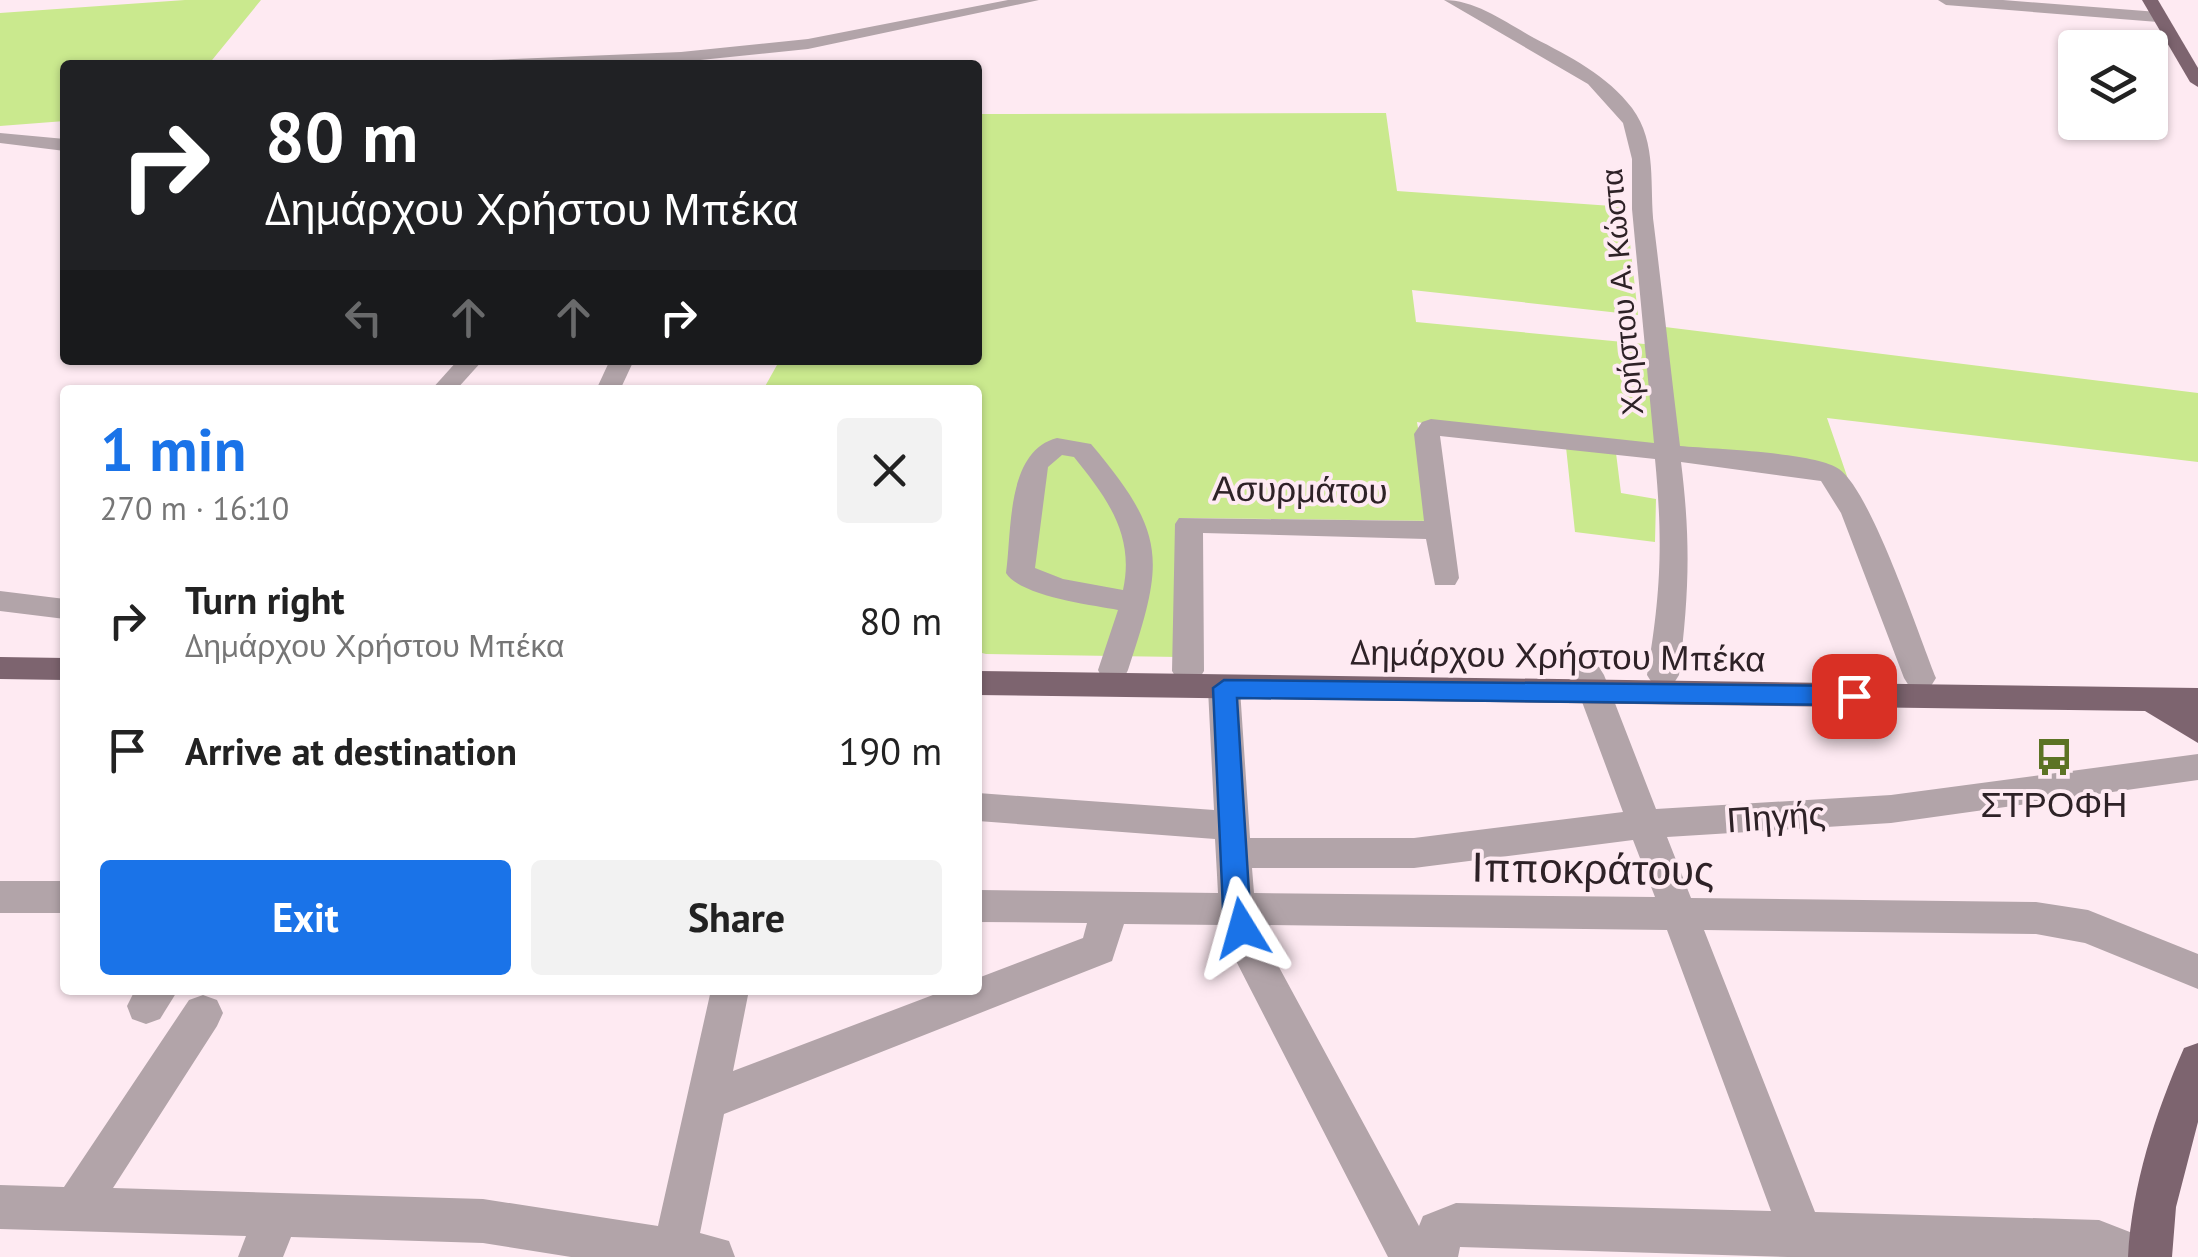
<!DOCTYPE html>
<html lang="en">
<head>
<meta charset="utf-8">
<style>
	:root { --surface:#fff; --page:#f2f2f2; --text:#222; --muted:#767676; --accent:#1a73e8 }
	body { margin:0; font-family:"PT Sans",sans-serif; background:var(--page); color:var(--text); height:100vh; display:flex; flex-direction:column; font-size:38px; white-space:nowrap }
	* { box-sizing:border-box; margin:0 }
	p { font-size:32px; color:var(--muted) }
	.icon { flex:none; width:55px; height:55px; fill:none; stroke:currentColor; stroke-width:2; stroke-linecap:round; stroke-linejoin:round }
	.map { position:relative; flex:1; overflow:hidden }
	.details { position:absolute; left:60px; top:385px; width:922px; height:610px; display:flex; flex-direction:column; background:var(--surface); border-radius:10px; box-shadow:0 2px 8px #0004 }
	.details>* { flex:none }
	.guide { position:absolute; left:60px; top:60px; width:922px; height:305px; border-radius:10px; box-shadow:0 2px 8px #0004; background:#202124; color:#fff; overflow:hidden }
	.buttons { position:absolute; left:2058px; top:30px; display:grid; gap:20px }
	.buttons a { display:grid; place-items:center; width:110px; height:110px; border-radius:10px; background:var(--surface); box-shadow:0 2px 8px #0004; font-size:50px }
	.pin { position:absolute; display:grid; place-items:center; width:85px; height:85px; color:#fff; margin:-42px; border-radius:20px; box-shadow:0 5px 15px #0006 }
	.me { position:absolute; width:110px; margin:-55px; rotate:352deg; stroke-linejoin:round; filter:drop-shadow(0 0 8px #0008) }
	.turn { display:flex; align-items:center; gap:35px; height:210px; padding:0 40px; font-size:45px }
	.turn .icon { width:130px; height:130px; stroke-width:2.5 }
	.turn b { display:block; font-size:70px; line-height:85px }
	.lanes { display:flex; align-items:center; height:95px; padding:0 40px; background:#0003; justify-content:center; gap:50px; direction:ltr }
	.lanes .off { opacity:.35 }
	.round { display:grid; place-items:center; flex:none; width:105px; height:105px; border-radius:10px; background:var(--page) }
	.overview { display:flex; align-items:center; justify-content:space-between; height:170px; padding:0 40px }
	h1 { font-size:60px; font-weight:600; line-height:75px; color:var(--accent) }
	.action { display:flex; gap:20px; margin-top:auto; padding:20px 40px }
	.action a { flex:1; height:115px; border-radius:10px; background:var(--accent); color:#fff; font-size:40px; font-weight:600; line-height:115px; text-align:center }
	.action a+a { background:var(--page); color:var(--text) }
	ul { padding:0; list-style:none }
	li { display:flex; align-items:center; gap:30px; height:130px; padding:0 40px }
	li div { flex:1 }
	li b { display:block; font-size:38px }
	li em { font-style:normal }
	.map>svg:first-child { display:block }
	.green { fill:#cae98e }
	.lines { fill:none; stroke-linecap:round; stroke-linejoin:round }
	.minor { fill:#b2a4a9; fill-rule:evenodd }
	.major { fill:#7d646f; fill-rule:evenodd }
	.route { fill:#1a73e8; stroke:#114b97; stroke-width:2.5 }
	.labels { text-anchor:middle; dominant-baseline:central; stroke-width:8; stroke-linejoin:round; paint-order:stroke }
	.far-street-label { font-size:30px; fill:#2e2227; stroke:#feeaf2 }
	.street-label { font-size:35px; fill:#2e2227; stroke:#feeaf2 }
	.poi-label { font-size:35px; fill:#2e2227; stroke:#feeaf2 }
	.near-street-label { font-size:42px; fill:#2e2227; stroke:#feeaf2 }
</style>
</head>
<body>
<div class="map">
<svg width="2198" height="1257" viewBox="0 0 2198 1257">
	<rect width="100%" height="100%" fill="#feeaf2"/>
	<g class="green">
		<path d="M185,0h76l-53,65h-143v56l-65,5v-113z"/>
		<path d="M1386,113l11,78 229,16 12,108 -226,-25 4,32 249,24v-19l533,66v69l-371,-44 21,61 -232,-26 5,40 35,6 -1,43 -80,-10 -9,-85 -149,-25 17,99 -254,-3 -1,139 -193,-3 -8,-2v-262h-215l14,-25 -52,-5h253v-246z"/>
	</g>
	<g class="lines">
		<g class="minor">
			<path d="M1008,0h31l-231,49 -127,13 -198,3 8,-5 190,-8 127,-13z"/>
			<path d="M1444,0c32,0 63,23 90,38 35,18 74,38 98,70 26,35 17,79 22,118 9,73 17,147 26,220 32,3 136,6 159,23 32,22 80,167 97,209l-5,8h-22l-5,-8 -63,-165 -20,-32 -140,-19c10,80 8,133 -2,213l-5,8h-22l-5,-8c14,-83 16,-132 8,-216l-215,-23 19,142 -4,7h-20l-9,-46 -223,-6 1,138 -5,8h-22l-5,-8 3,-147 4,-6 245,3 -10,-87 8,-12 9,-3 223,24 -22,-234v-50l-9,-36 -35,-39z"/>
			<path d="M1938,0h65l155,12 8,5 -8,5 -212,-17z"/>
			<path d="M0,133l65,6v12l-65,-8z"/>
			<path d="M458,360h25l-27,30h-25z"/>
			<path d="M610,360h24l-14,30h-24z"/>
			<path d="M1057,438l34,6c77,91 73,117 37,226l-4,8h-22l-4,-8 20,-60c-27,-5 -98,-14 -112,-37 6,-42 0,-122 51,-135zM1062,455l12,2c33,41 61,78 49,133l-60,-11 -28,-11 13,-101z"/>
			<path d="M0,591l65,8v20l-65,-8z"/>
			<path d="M1588,663l11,4 5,8 52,134 235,-14 307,-41v26l-307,43 -224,14 24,61 345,4 52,8 110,44v35l-113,-46 -49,-9 -332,-4 111,282 284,8 54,21 6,16h-371l-328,-10 -2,10h-70l-153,-298 -12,-34 -99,-1 -12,37 -388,153 -24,119 29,8 6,16h-164l-88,-14 -192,-6 -8,20h-45l8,-21 -246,-7v-44l64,2 125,-187 14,-5 14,5 6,13 -6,13 -104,162 370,11 175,27 53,-236h38l-16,81 213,-81h32v-12l105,-40 4,-15 -109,-1v-32l240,3 -3,-54 -237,-18v-28l236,17 -6,-121 5,-8h22l5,8 10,149h164l209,-26 -51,-137 5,-8zM1633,840l22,57 -401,-4 -2,-25h162zM1260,925l407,5 104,281 -315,-8 -33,13 -4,10 -153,-283z"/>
			<rect x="0" y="881" width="65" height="32"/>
			<path d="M135,990h43l-18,29 -14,5 -14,-5 -5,-13z"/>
		</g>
		<g class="major">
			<path d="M2142,0h16l40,68v19l-8,-5z"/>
			<path d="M0,657l65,1v22l-65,-1z"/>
			<path d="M978,671l1220,17v55l-53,-32 -1167,-16z"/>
			<path d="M2198,1043v79l-22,85 -4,50h-44c4,-72 27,-143 56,-209z"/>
		</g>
	</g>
	<path class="route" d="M1224,680l630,6 12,10 -12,9 -617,-7 13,211 6,19 -4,9 -10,4 -10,-4 -9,-28 -10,-221z"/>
	<defs>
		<g id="bus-bare" transform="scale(3)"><path d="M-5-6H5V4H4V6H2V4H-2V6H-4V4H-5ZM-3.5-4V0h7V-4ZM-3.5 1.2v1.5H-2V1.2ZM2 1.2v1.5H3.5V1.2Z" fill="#5c7324" stroke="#feeaf2" stroke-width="2.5" paint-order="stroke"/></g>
	</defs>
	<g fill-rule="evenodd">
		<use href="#bus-bare" x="2054" y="757"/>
	</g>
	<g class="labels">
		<g class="far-street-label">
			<text transform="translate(1621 292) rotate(-95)">Χρήστου Α. Κώστα</text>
		</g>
		<g class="street-label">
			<text transform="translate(1300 489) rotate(1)">Ασυρμάτου</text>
			<text transform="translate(1558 655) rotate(1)">Δημάρχου Χρήστου Μπέκα</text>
			<text transform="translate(1776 816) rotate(-4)">Πηγής</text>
		</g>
		<g class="poi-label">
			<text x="2054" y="804">ΣΤΡΟΦΗ</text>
		</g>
		<g class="near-street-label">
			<text transform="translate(1593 868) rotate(1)">Ιπποκράτους</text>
		</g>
	</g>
</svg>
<div class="buttons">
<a><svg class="icon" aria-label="layers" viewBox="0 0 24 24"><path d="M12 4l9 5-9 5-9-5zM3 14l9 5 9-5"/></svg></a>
</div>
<div class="pin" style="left:1854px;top:696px;background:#d93025"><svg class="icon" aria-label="arrive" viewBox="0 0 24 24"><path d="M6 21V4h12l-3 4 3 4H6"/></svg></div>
<svg class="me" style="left:1242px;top:928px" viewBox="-20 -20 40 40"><path d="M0-17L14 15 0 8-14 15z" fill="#1a73e8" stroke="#fff" stroke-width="4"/></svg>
<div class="guide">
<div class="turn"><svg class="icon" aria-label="right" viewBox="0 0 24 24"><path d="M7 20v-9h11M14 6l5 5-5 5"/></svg><div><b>80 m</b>Δημάρχου Χρήστου Μπέκα</div></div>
<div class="lanes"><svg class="icon off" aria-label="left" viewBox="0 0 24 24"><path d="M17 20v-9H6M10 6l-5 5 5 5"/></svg><svg class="icon off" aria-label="ahead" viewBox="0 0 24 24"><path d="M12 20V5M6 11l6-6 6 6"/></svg><svg class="icon off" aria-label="ahead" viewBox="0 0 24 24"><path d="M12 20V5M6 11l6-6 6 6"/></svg><svg class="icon" aria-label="right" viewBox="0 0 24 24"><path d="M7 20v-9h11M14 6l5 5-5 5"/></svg></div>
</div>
<section class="details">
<div class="overview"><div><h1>1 min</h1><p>270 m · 16:10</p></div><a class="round"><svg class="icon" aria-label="close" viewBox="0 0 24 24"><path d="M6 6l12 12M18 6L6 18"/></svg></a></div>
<ul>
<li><svg class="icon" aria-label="right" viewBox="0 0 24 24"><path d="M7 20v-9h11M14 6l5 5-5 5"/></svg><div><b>Turn right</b><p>Δημάρχου Χρήστου Μπέκα</p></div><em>80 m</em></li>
<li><svg class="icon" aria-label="arrive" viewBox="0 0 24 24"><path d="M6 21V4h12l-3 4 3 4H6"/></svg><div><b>Arrive at destination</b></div><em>190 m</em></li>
</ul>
<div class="action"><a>Exit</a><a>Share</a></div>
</section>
</div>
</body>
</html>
